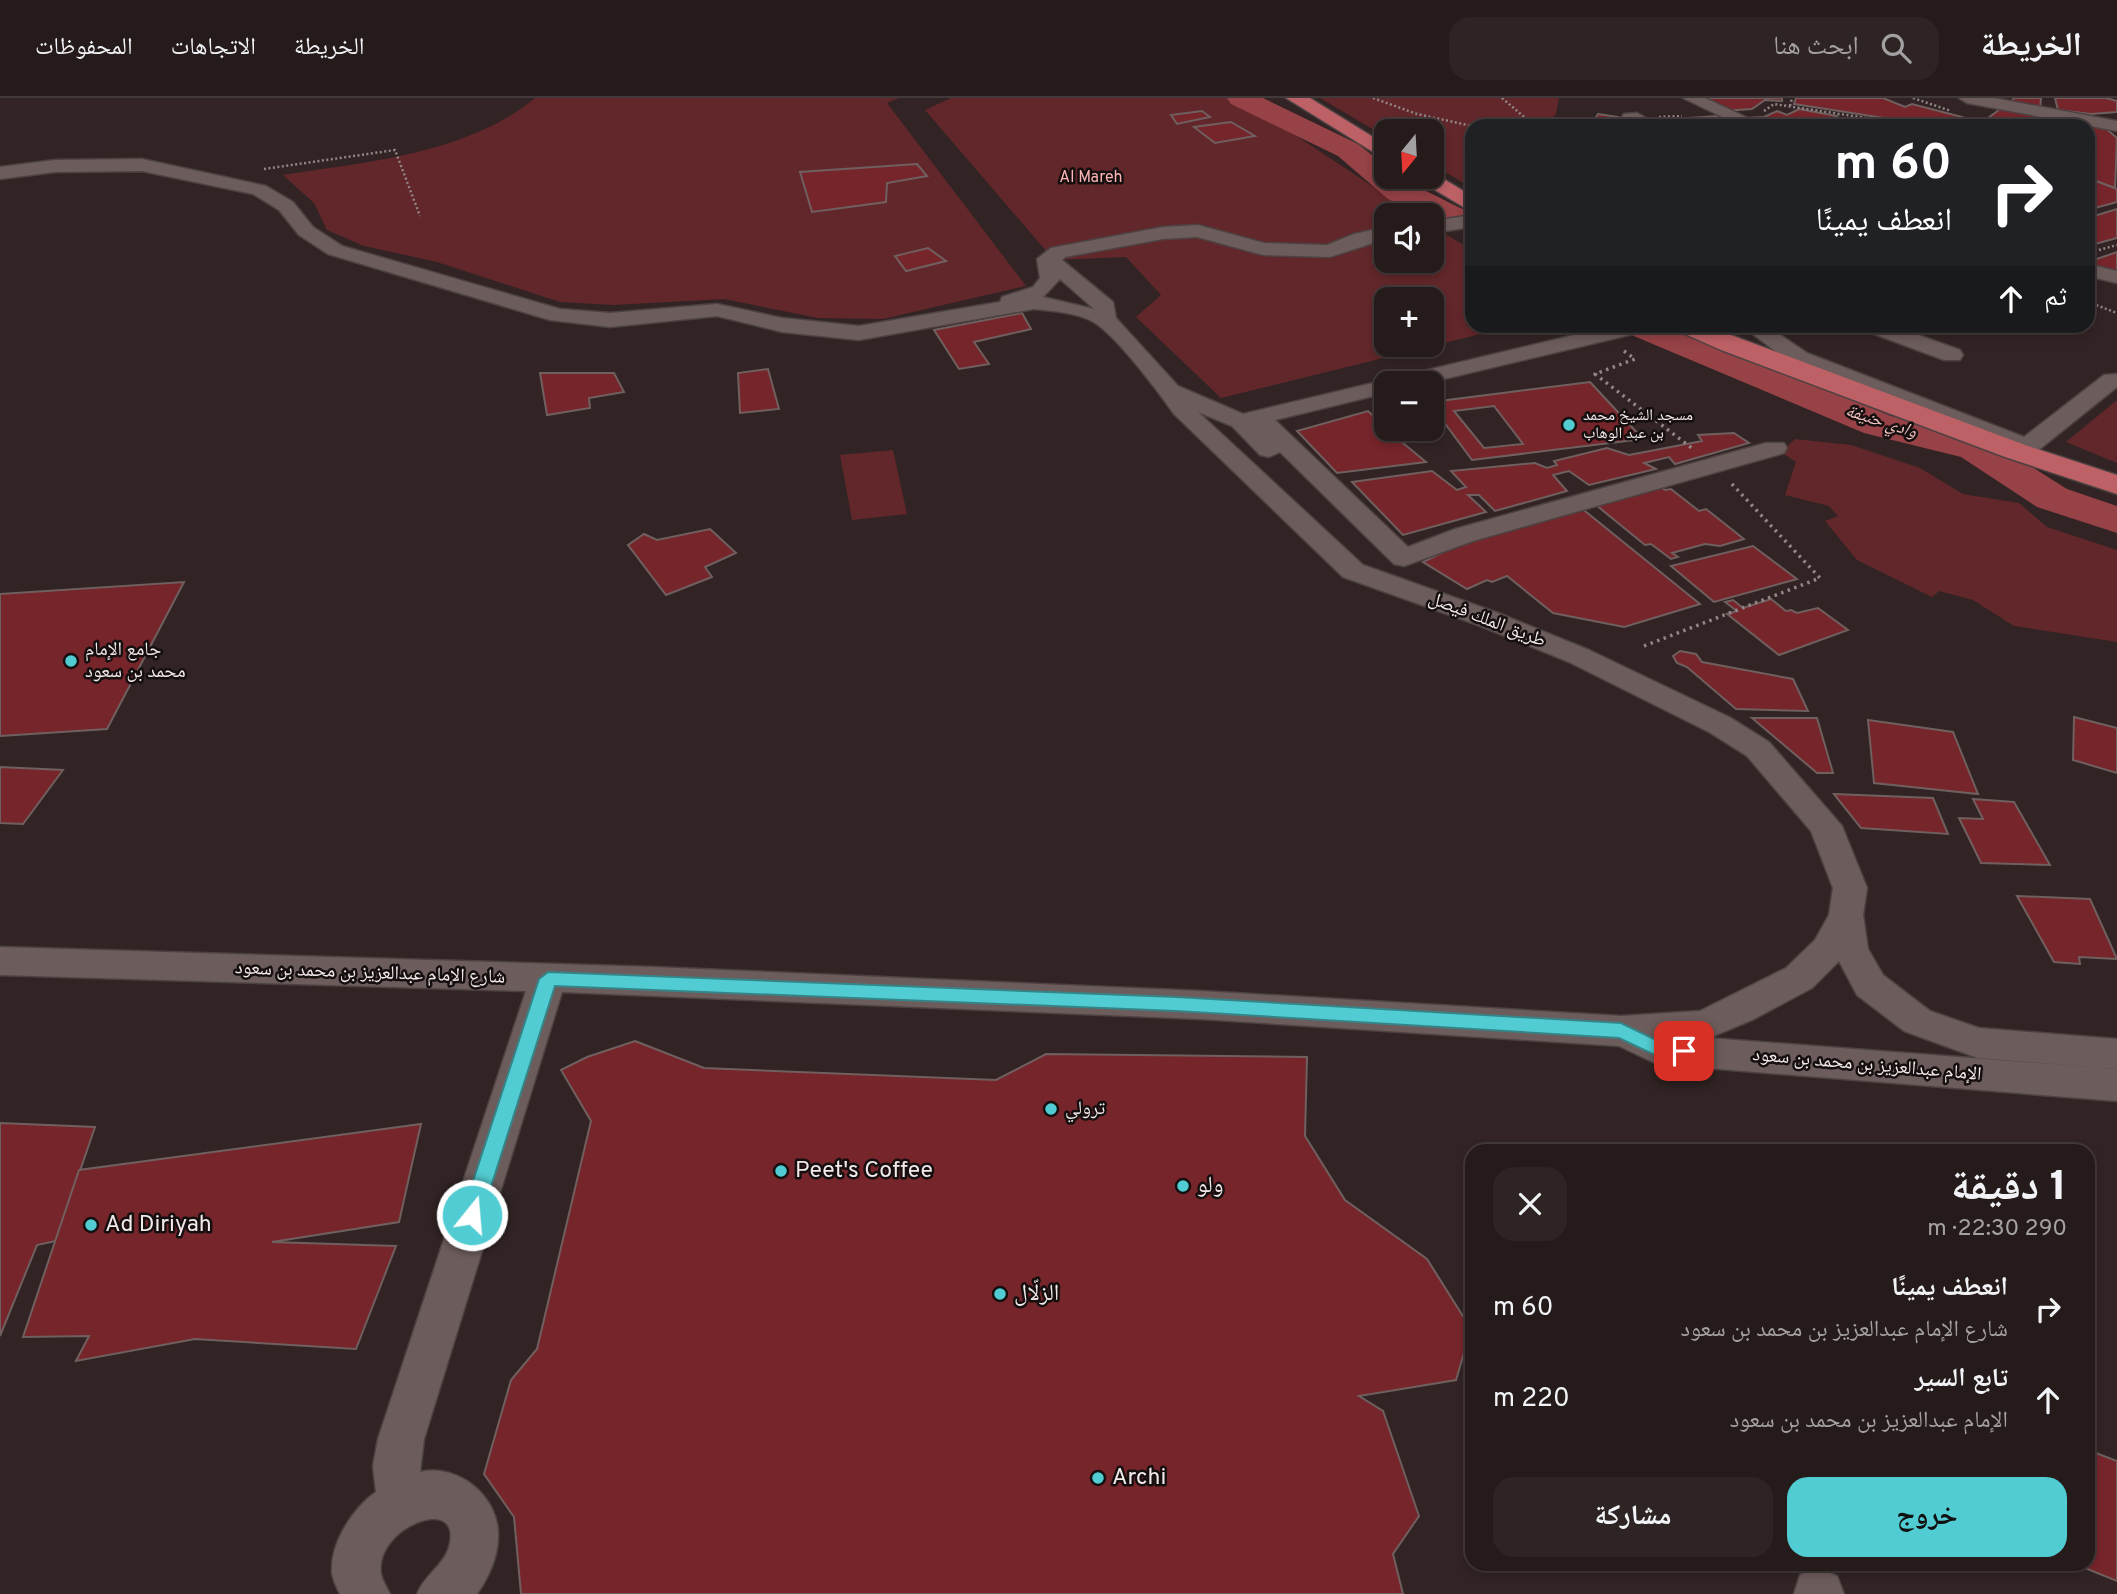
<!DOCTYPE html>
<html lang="ar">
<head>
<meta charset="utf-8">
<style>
	:root { --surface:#261b1b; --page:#2e2424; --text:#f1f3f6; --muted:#a4a1a3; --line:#42393a; --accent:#51ccd2 }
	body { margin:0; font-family:Overpass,"Noto Naskh Arabic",sans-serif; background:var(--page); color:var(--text); direction:rtl; height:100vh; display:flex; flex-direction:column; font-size:26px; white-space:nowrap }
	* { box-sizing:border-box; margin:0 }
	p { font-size:23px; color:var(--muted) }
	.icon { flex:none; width:38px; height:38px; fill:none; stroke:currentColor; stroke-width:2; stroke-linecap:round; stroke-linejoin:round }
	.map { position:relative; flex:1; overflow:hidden; direction:ltr }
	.drawer { position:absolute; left:1465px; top:1046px; width:630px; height:427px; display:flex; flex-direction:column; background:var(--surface); border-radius:21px; box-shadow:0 4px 10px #0003,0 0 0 2px var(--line); direction:rtl }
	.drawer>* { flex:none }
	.top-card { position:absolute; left:1465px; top:21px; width:630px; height:214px; border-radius:21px; box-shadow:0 4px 10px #0003,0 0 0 2px var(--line); direction:rtl; background:#202124; color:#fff; overflow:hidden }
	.needle { width:46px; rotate:198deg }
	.controls { position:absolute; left:1374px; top:21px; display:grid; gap:14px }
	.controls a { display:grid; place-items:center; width:70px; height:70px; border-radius:14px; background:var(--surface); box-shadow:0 4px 10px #0003,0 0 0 2px var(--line); font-size:35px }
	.pin { position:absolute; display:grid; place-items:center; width:60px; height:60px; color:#fff; margin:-30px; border-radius:14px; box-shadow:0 4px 10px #0006 }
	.me { position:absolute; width:77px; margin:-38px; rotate:17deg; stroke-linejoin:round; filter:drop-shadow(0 0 5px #0008) }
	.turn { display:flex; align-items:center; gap:24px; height:147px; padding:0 28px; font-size:32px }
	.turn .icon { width:91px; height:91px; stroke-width:2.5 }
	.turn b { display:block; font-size:49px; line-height:60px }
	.then { display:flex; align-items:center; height:66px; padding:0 28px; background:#0003; gap:14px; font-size:26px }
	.round { display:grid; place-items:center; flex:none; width:74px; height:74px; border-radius:21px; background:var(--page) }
	.overview { display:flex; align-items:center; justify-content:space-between; height:119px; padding:0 28px }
	h1 { font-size:42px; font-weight:800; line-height:52px }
	.cta { display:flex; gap:14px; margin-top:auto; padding:14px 28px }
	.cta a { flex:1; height:80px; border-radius:21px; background:var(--accent); color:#111; font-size:28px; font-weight:800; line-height:80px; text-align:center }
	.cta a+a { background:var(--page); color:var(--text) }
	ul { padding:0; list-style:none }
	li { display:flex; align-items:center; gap:21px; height:91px; padding:0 28px }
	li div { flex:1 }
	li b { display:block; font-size:26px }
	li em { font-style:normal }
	header { display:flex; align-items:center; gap:42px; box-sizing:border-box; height:98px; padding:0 35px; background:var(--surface); border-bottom:2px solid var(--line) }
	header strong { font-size:33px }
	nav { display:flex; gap:38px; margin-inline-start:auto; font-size:24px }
	.search { width:490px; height:63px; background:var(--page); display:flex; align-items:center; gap:18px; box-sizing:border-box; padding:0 24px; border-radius:21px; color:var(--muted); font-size:26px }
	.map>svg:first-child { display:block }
	.green { fill:#62272a; fill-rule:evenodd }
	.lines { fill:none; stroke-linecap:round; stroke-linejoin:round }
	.river { fill:#964246; fill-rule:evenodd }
	.building { fill:#76252b; stroke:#705f5f; stroke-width:2; fill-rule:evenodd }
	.minor-casing { stroke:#4d4242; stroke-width:3 }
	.major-casing { stroke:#4d4242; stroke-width:3 }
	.path-far1 { stroke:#928686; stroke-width:2.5; stroke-dasharray:2 2.5; stroke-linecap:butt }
	.path { stroke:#928686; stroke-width:3.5; stroke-dasharray:2.5 4.5; stroke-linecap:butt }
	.minor { fill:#6d5c5c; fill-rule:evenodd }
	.major { fill:#bd6166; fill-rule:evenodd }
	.route { fill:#51ccd2; stroke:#358588; stroke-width:2 }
	.poi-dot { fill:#51ccd2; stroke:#150f0f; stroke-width:2.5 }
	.labels { text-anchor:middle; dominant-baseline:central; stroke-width:5; stroke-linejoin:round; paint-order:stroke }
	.far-park-label { font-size:16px; fill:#fdb4b4; stroke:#150f0f }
	.far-poi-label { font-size:16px; fill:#f3e9e9; stroke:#150f0f; text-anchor:start }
	.far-water-label { font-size:18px; font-style:italic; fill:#f0bfbe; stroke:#150f0f }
	.street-label { font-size:19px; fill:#f3e9e9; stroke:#150f0f }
	.poi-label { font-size:19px; fill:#f3e9e9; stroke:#150f0f; text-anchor:start }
	.near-poi-label { font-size:23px; fill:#f3e9e9; stroke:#150f0f; text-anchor:start }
</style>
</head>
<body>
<header>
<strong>الخريطة</strong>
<div class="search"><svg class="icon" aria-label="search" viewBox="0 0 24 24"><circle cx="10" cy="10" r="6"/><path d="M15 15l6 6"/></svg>ابحث هنا</div>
<nav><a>الخريطة</a><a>الاتجاهات</a><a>المحفوظات</a></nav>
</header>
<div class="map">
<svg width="2117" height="1496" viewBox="0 0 2117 1496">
	<rect width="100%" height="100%" fill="#322424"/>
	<g class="green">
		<path d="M535,0h364l-12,5 139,183 -143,33 -65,-1 -94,-19 -110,6 -54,-3 -123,-40 -73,-16 -37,-16 -13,-27 -31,-28c84,-13 185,-21 252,-77z"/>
		<path d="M951,0h288l177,117h-30v46h46v-35l40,24v76h41l-292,72 -85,-81 25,-22 -35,-38 -72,3 -129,-150zM1386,201h46v46h-46z"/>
		<path d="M1320,0h239l-3,16 -12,12h-72v62l-40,-24v-33h-46v6z"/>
		<path d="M2117,302v63l-51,-21z"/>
		<path d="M1795,341l56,6 69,23 43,26 56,9 28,24 70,23v92l-103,-16 -41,-26 -34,-9 -7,6 -75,-37 -32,-39 13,-5 -9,-10 -44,-11 11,-33 -15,-10z"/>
		<path d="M893,352l14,64 -55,6 -12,-65z"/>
	</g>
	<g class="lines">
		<g class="river">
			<path d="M1227,0h36l95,46 28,22v11c18,0 60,25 79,33l5,7 -5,7 -11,3 -66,-28 -50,-43 -107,-52z"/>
			<path d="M1624,228h48l219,90 98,24 78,49 50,17v27l-80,-26 -76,-50 -97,-24 -235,-99z"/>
		</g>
	</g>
	<g class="building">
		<path d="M1699,0h83v3l-17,-1 -13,9 -29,2z"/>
		<path d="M1796,0h87l22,9 7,-3 50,13 -11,9h-46l-15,-7 -96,-15z"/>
		<path d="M2014,0h27l-1,12 -31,-6z"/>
		<path d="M2055,0h51l11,3v11l-26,2 -33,-4z"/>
		<path d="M2003,9l40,9 -4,10h-62z"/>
		<path d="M1799,11l38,7 -13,9 4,1h-64l-20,-8 20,-1 13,-6 10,4z"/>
		<path d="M1202,13l8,6 -33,7 -6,-9z"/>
		<path d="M1598,16l20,3 -5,9h-23z"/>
		<path d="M1719,18l21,9 -97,1 -2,-5z"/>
		<path d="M2062,20l40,7 15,13 -2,50 -27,-10v-52h-27z"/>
		<path d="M1231,24l24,14 -40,7 -21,-16z"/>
		<path d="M917,66l10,12 -40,7 -1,19 -74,10 -12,-40z"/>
		<path d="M2088,80l29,11v13l-29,8z"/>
		<path d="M2117,111v29l-29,8v-32l6,2z"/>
		<path d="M928,150l18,13 -40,10 -11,-15z"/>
		<path d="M2117,154v22l-29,-7v-5z"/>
		<path d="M1022,215l9,16 -57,13 15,22 -30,5 -25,-39z"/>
		<path d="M768,271l11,40 -39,4 -2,-40z"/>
		<path d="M540,275h74l10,19 -35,6 1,10 -43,7z"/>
		<path d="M1590,284l53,57 -171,21 -40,-54v-4zM1494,308l29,38 -39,4 -30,-37z"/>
		<path d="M1368,313l18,18 40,33 -89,11 -40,-42z"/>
		<path d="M1734,335l15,10 -74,21 -6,-7 -25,6 12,6 -67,16 -20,-14 -16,4 14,16 -72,20 -16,-16h-11l18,17 -83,23 -51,-53 80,-11 25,19 9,-3 -15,-16 84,-8 12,5 10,-3 -3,-4 53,-13 22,7 73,-14 -4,-6z"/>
		<path d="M1661,389l4,3 6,-1 28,22 7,-2 38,30 -24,7 -15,-2 -33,9 6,4 -7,2 -20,-15 -6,1 -49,-40z"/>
		<path d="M1580,409l120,97 -76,23 -71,-14 -46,-37 -15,6 -5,-2 -20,9 -44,-27 52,-26z"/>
		<path d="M710,431l26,24 -31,14 7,10 -46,18 -38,-50 16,-11 13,6z"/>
		<path d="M1753,448l44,33 -83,23 -43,-36z"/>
		<path d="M184,484l-77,147 -107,7v-142z"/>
		<path d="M1771,501l15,12 5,-1 6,3 21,-5 30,22 -69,25 -52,-41 10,-3 -12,-9 8,-2 10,8z"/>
		<path d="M1680,553l16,3 6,8 91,17 15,32 -72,-2 -49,-42 -10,-4 -4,-7z"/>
		<path d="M2074,619l43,11v45l-44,-13z"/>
		<path d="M1752,620h65l16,55h-16z"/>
		<path d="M1868,622l85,12 25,62 -104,-11z"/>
		<path d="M0,669l63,3 -40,54 -23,-1z"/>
		<path d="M1834,696l99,4 15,36 -87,-6z"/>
		<path d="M1973,701l41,3 36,63 -69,-2 -22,-45 24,1z"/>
		<path d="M2017,798l73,3 27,60 -38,-2 1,7 -26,-2z"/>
		<path d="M635,943l69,27 292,12 50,-26 261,3 -2,79 40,64 82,59 44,70 -15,51 -97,16 24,15 36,105 -26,38 10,40h-882l-7,-77 -30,-43 27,-94 26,-31 54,-228 -30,-51 26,-13z"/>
		<path d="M0,1025l95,4 -39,114 -19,4 -37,91z"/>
		<path d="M421,1026l-22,98 -127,20 124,4 -40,103 -161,-10 -119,22 13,-25 -66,1 56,-167z"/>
		<path d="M2088,1352l29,11v120l-32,-13v-4h3z"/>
	</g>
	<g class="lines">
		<g class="minor-casing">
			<g id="minor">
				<path d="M1683,0h22l60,28h-24z"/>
				<path d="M1959,0h35l123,23v10l-150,-28z"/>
				<path d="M1637,15l9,5 -6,4 2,4h-18l-3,-8 3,-4z"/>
				<path d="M142,61l124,27 27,16 20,25 29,19 218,63 50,4 107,-9 65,14 77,8 141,-24 2,-5 31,-10 7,-9 -3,-19 14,-11 112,-21 35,-2 66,18 63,2 27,-11 32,-7v12l-56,18 -67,-2 -66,-18 -34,2 -98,18 -3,3 51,42 3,16 62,68 65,28 369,-88h37l-3,5 -219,52h-41v10l-111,27 133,127 47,-18 311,-86h18l3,5 -3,5 -311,88 -69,25 -10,-2 -114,-112 -11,5 -9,-2 -28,-29 -34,-14 165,153 135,48 91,37 142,68 38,24 73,84 25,62 -4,27 5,34 15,26 47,36 49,17 138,11v30l-139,-11 -74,-27 -47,-36 -18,-34 -27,27 -58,31 -45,19 408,31v32l-460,-37 -38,-18 -418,-27 -639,-27 -138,447 -4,33c39,-9 80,26 78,65 0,20 -10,41 -21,57h-60c8,-19 25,-28 31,-44 20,-59 -75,-24 -67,24 1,6 6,14 9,20h-50c-3,-6 -7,-14 -8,-21 -2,-30 21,-65 44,-81l-3,-26 5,-27 148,-448 -526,-16v-28l653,20 548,24 420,25 79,-5 86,-43 29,-28 14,-25 4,-27 -22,-57 -64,-75 -38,-24 -140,-70 -91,-37 -135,-48 -169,-163c-16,-23 -54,-73 -76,-89 -15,-12 -45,-14 -64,-16l-175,31 -77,-8 -65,-16 -107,11 -60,-7 -222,-66 -29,-19 -20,-25 -26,-16 -111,-23 -87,1 -55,7v-12l55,-7zM1060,181l34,30 -51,-12z"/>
				<path d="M1472,117v12l-40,6v-12z"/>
				<path d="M2088,166l29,7v12l-29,-7z"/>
				<path d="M1742,228h25l40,27 217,84 80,-62 13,-1v13l-81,65 -9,2 -236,-91z"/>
				<path d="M1863,228h30l67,24 3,5 -3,5h-16l-78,-29z"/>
				<path d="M1818,1470l19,8 7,18h-50l6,-19z"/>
			</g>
		</g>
		<g class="major-casing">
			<g id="major">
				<path d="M1286,0h24l76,47v15z"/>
				<path d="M1432,74l40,24v16l-59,-35h19z"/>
				<path d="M1674,228h33l318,119 92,30v19l-112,-37 -284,-107 -43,-19z"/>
			</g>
		</g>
		<g class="path-far1">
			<path d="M1373,0l44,16 55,12"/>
			<path d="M1502,0l28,24 -9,4"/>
			<path d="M1913,0l38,13"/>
			<path d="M1790,8l2,-8"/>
			<path d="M1764,13l10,-7 112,17 13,5"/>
			<path d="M1659,19l23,-1"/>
			<path d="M1967,28l10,-6"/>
			<path d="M264,71l131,-19 25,66"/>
			<path d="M2099,152l18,-5"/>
			<path d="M2088,204l29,11"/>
		</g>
		<g class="path">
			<path d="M1624,253l11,8 -40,15 98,75"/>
			<path d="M1644,548l176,-68 -89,-95"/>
		</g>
		<use href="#minor" class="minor"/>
		<use href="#major" class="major"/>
	</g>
	<path class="route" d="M548,874l628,25 445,26 39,19 31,4 2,5 -9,7 -27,-2 -38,-18 -443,-27 -621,-25 -73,229 -3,6 -7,3 -7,-3 -3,-6 77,-236z"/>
	<g class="poi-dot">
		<circle cx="1569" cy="327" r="7"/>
		<circle cx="71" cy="563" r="7"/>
		<circle cx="1051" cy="1011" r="7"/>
		<circle cx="781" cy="1073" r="7"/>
		<circle cx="1183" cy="1088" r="7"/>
		<circle cx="91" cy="1127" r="7"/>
		<circle cx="1000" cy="1196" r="7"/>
		<circle cx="1098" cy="1380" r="7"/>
	</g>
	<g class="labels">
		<g class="far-park-label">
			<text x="1091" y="80">Al Mareh</text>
		</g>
		<g class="far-poi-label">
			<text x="1583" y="318">مسجد الشيخ محمد<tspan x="1583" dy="18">بن عبد الوهاب</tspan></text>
		</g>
		<g class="far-water-label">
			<text transform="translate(1881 324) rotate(18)">وادي حنيفة</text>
		</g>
		<g class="street-label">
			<text transform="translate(1487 522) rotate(21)">طريق الملك فيصل</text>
			<text transform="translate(370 875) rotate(2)">شارع الإمام عبدالعزيز بن محمد بن سعود</text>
			<text transform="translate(1867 967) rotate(5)">الإمام عبدالعزيز بن محمد بن سعود</text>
		</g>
		<g class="poi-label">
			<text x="85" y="552">جامع الإمام<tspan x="85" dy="22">محمد بن سعود</tspan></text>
			<text x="1065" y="1011">ترولي</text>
		</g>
		<g class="near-poi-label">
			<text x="795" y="1073">Peet's Coffee</text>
			<text x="1197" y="1088">ولو</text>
			<text x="105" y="1127">Ad Diriyah</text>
			<text x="1014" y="1196">الزلّال</text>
			<text x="1112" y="1380">Archi</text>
		</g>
	</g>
</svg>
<div class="controls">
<a><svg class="needle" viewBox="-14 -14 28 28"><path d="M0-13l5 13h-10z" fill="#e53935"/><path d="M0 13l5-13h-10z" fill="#a4a1a3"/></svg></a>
<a><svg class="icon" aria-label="sound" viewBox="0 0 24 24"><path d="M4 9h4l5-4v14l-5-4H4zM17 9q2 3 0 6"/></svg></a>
<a>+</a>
<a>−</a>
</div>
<div class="pin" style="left:1684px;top:953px;background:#d93025"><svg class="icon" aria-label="arrive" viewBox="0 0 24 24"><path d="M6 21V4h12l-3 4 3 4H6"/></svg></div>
<svg class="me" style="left:472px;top:1117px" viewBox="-20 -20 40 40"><circle r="17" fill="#51ccd2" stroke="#fff" stroke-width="3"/><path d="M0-11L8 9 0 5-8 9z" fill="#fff"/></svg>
<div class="top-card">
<div class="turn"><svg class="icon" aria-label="right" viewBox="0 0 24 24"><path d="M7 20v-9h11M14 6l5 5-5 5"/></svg><div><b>60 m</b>انعطف يمينًا</div></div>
<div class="then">ثم<svg class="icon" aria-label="ahead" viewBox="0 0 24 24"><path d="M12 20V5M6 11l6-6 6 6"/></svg></div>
</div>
<section class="drawer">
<div class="overview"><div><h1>1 دقيقة</h1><p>290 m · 22:30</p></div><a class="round"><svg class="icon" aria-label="close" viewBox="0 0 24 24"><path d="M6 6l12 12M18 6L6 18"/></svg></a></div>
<ul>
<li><svg class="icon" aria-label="right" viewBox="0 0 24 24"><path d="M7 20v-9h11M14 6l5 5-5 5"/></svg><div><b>انعطف يمينًا</b><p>شارع الإمام عبدالعزيز بن محمد بن سعود</p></div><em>60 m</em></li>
<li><svg class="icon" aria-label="ahead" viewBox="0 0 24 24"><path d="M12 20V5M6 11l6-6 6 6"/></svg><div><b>تابع السير</b><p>الإمام عبدالعزيز بن محمد بن سعود</p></div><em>220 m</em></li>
</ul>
<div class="cta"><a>خروج</a><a>مشاركة</a></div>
</section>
</div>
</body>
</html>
